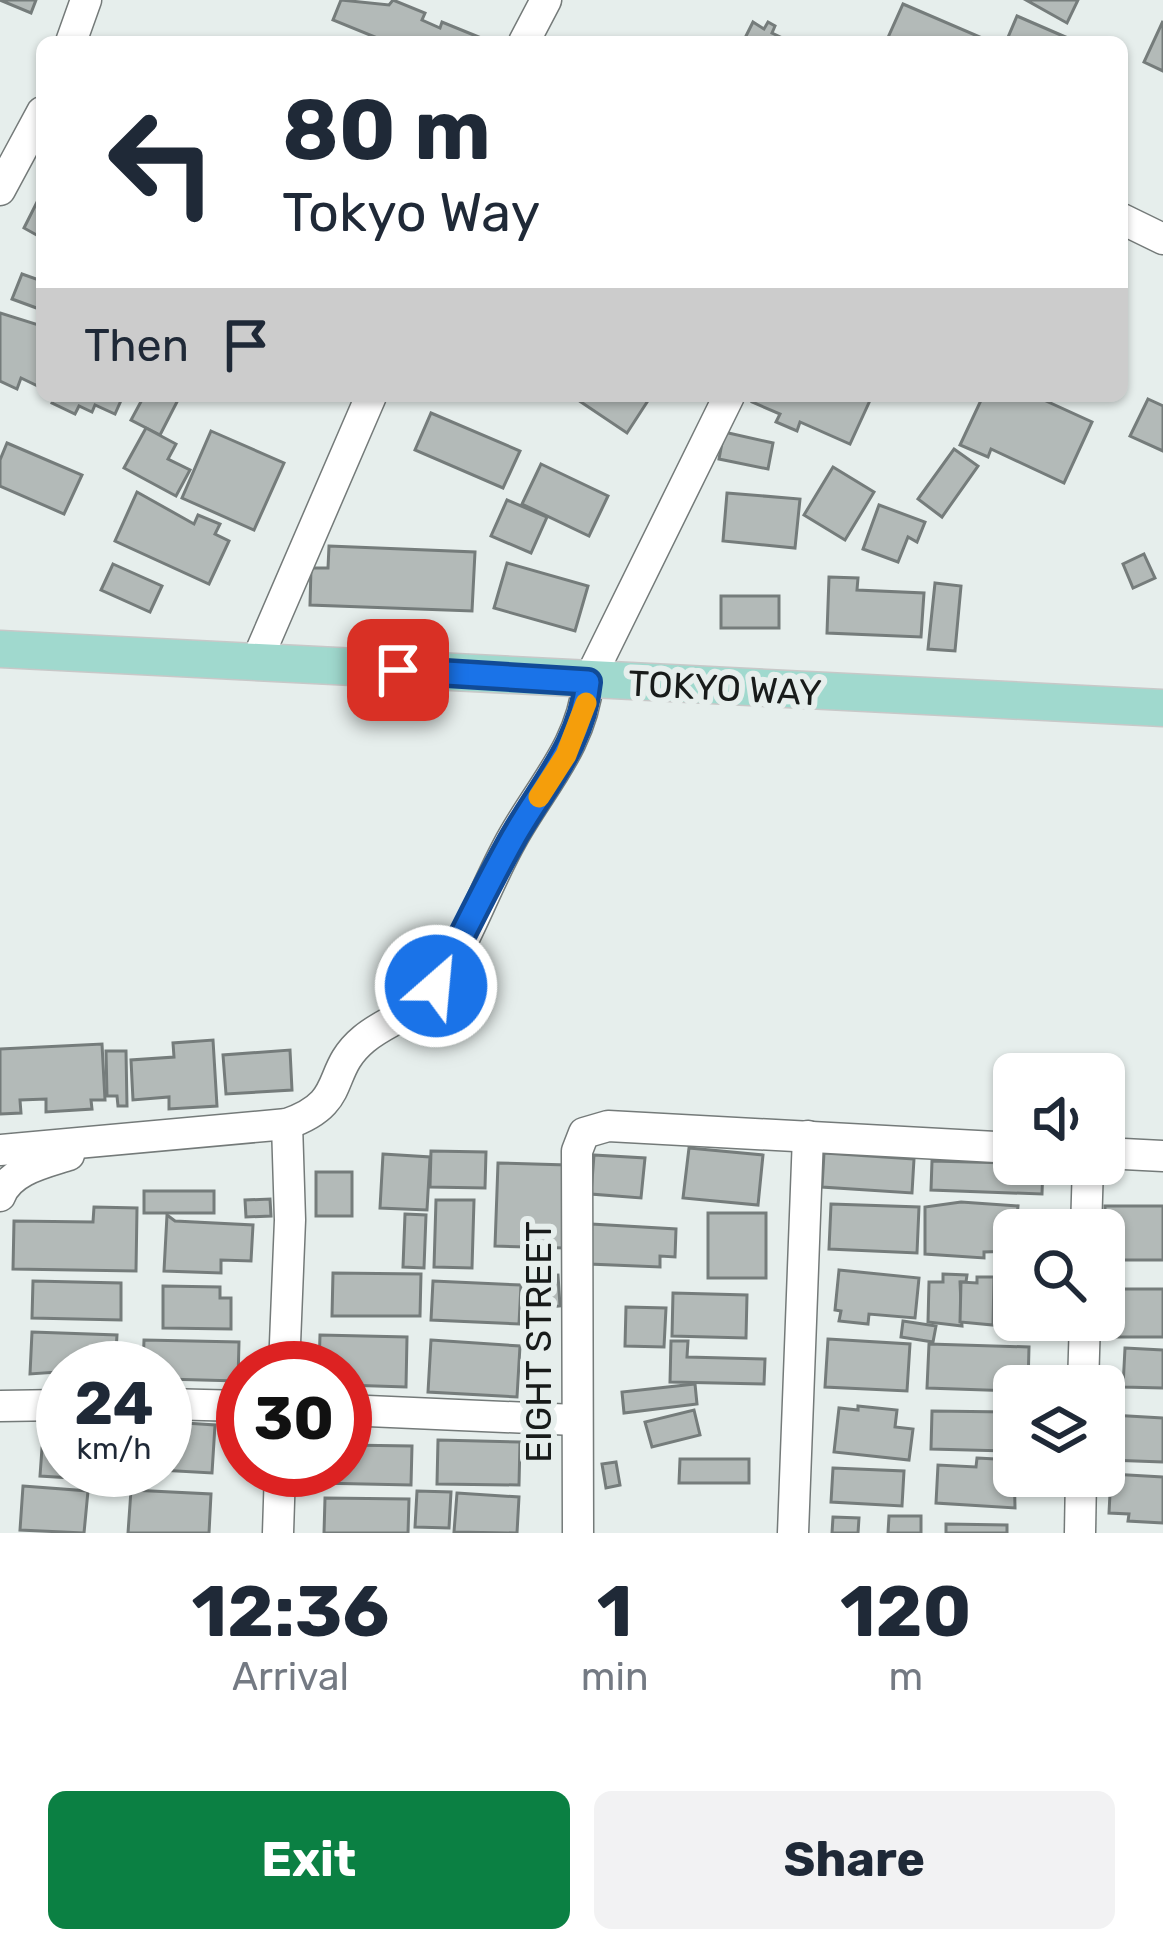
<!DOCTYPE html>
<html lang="en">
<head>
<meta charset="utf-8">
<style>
	:root { --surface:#fff; --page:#f2f2f3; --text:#1f2937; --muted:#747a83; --accent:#0b8043 }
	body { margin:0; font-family:Rubik,sans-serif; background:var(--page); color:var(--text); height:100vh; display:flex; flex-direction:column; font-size:45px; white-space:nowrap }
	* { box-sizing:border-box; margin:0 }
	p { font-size:39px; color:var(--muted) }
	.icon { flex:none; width:66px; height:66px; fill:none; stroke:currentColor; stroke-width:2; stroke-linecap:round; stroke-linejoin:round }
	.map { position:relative; height:1533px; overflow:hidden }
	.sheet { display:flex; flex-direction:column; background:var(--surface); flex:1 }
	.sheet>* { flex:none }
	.guide { position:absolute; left:36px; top:36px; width:1092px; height:366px; border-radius:18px; box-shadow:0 3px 9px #0004; background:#fff; color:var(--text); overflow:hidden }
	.tools { position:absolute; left:993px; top:1053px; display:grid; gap:24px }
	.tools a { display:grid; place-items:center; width:132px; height:132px; border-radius:18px; background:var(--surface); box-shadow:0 3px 9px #0004; font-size:60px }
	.speed { position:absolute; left:36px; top:1341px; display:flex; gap:24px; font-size:60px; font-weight:700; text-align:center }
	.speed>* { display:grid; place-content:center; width:156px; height:156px; border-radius:50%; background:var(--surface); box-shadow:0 3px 9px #0004; line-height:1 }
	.speed small { font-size:30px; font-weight:400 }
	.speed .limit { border:18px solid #d22; background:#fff; color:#111 }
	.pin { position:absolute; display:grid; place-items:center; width:102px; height:102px; color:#fff; margin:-51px; border-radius:24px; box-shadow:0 6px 18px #0006 }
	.me { position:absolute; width:132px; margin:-66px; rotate:27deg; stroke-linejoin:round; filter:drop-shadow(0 0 9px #0008) }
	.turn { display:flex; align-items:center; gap:42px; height:252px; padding:0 48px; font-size:54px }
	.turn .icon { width:156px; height:156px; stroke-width:2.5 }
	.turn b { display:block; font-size:84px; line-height:102px }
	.then { display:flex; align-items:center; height:114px; padding:0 48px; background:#0003; gap:24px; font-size:45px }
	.eta { display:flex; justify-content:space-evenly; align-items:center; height:204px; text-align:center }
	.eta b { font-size:72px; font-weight:700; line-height:84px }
	.cta { display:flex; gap:24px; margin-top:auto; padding:24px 48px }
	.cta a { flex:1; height:138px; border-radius:18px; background:var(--accent); color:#fff; font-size:48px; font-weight:700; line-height:138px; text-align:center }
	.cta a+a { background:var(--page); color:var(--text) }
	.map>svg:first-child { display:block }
	.building { fill:#b3bab8; stroke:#757c7b; stroke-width:3 }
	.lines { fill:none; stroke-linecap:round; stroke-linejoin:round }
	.minor-casing { stroke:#747a79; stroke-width:33 }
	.major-casing { stroke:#c8c8c8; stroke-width:39 }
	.minor { stroke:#fff; stroke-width:30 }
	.major { stroke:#a0d9ce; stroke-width:36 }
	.route-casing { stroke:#114b97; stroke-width:30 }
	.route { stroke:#1a73e8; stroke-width:21 }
	.slow { stroke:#f59e0b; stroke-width:21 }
	.labels { text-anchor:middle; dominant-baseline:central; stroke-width:12; stroke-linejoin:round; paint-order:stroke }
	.street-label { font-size:36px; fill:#181b1a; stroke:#e6eeec }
</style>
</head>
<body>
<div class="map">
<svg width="1163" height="1533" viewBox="0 0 1163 1533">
	<rect width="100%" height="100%" fill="#e6eeec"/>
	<g class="building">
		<path d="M0,0h36l-5,13z"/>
		<path d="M341,0l48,5 4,-5 32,13 -3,7 18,8 2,-6 49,20h-104l-54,-22z"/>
		<path d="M1026,0h52l-11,23z"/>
		<path d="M903,4l77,33 -2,5h-92z"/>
		<path d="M1017,16l60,26h-71z"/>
		<path d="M1163,21v50l-19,-9z"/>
		<path d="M753,22l11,7 4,-7 7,4 -3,7 19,9h-48z"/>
		<path d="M37,202l5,3v33l-18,-10z"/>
		<path d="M22,274l20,7v29l-30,-11z"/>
		<path d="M0,313l42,13v62l-21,-10 -4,11 -17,-8z"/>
		<path d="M55,396h68l-8,18 -20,-9 -3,7 -13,-6 -4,8 -23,-11z"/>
		<path d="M144,396h36l-20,39 -29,-15z"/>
		<path d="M572,396h79l-24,37z"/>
		<path d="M754,396h118l-22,48 -50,-22 -3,9 -21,-9 4,-8 -28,-12z"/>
		<path d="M983,396h52l57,26 -28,61 -73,-34 -3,8 -28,-12z"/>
		<path d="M1148,399l15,7v45l-33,-15z"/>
		<path d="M431,413l89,38 -17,37 -88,-38z"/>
		<path d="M146,428l30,16 -8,15 22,11 -14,26 -52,-28z"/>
		<path d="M211,431l73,32 -30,67 -72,-32z"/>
		<path d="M724,432l49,11 -5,26 -49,-10z"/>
		<path d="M7,443l75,32 -18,39 -64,-28v-26z"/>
		<path d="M954,449l24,17 -36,51 -24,-18z"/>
		<path d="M541,464l67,32 -19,40 -67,-32z"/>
		<path d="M833,467l41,25 -29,48 -41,-25z"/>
		<path d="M137,492l57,32 4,-9 22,9 -5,10 14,7 -20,43 -94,-43z"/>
		<path d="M727,493l73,6 -5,49 -72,-7z"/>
		<path d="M507,500l40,17 -16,36 -40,-17z"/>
		<path d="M879,505l46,17 -8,20 -9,-5 -10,25 -35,-13z"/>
		<path d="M329,546l146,6 -3,59 -162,-6 1,-37h17z"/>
		<path d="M1144,554l11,24 -22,10 -10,-24z"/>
		<path d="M507,563l81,23 -13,45 -81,-23z"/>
		<path d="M113,564l49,22 -12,26 -49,-22z"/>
		<path d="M829,577l29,1 -1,12 67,3 -3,44 -94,-4z"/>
		<path d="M935,583l26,3 -6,65 -27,-2z"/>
		<rect x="721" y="596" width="58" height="32"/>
		<path d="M213,1040l4,66 -48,3v-12l-36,3 -2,-40 43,-3 -1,-14z"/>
		<path d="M102,1044l3,56h-14l1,9 -46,3v-13l-26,1 1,13 -21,1v-65z"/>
		<path d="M290,1050l2,40 -66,4 -3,-39z"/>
		<path d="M106,1051h20l1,55h-9l-1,-10h-10z"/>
		<path d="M689,1148l74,7 -5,50 -75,-7z"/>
		<path d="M431,1151l55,1 -1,36 -55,-1z"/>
		<path d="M824,1153l90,6 -2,34 -90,-6z"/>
		<path d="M383,1154l47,3 -3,53 -47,-2z"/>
		<path d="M594,1155l51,3 -4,40 -50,-4z"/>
		<path d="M932,1161l111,3 -1,30 -111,-4z"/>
		<path d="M498,1163l69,2 -3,83 -69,-2z"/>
		<rect x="316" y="1172" width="36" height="44"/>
		<rect x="144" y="1191" width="70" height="22"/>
		<path d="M270,1199l1,17 -25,1 -1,-17z"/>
		<path d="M436,1200h38l-2,68 -38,-1z"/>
		<path d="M961,1202l57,4 -4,45 -30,1v6l-59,-4v-47z"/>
		<path d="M831,1204l88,3 -2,46 -88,-4z"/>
		<rect x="1105" y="1206" width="58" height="54"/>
		<path d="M94,1207l43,1 -1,63 -123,-2 1,-48 79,1z"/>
		<rect x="708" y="1213" width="58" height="65"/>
		<path d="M405,1214l21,1 -2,53 -21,-1z"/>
		<path d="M167,1215l8,6 78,4 -2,36 -30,-1v13l-57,-2z"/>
		<path d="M1036,1218l23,1v11h-23z"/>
		<path d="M591,1224l85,5 -1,28 -15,-1v11l-71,-3z"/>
		<path d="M839,1270l80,8 -4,40 -46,-4 -1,10 -29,-3 2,-10 -6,-1z"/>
		<path d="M333,1273l88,1 -1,42h-88z"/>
		<path d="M943,1274l24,1 -1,7h-6l2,44 -34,-4 1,-40h14z"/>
		<path d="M1005,1274h9v46h14v5l-35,-4 2,-39 10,1z"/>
		<path d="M558,1275l2,31 -34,3 -3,-32z"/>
		<path d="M977,1277h17l-1,48 -33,-3 1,-40 16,1z"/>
		<path d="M33,1281l88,2v37l-89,-2z"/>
		<path d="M433,1281l88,4 -2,39 -88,-4z"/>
		<path d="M163,1286l57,1v11h11v31l-68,-1z"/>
		<rect x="1105" y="1289" width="58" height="48"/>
		<path d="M673,1293l74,2 -1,43 -74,-2z"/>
		<path d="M626,1307l40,1 -2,39 -39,-1z"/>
		<path d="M903,1321l33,5 -3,16 -32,-5z"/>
		<path d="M32,1332l85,3 -2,33 -85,6z"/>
		<path d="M320,1335l87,2 -1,50 -61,-2v-17h-26z"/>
		<path d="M828,1339l82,5 -3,47 -82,-4z"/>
		<path d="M144,1340l95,2 -1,39 -73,-2v-11h-22z"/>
		<path d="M431,1340l89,6 -3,51 -89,-5z"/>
		<path d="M671,1341h17l-1,16 78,2 -1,25 -94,-2z"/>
		<path d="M929,1344l100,3 -1,39h-14v5l-87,-3z"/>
		<path d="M1125,1348l38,2v38l-40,-1z"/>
		<path d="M695,1384l2,20 -73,9 -2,-21z"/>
		<path d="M858,1406l39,4 -2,17 18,2 -4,31 -75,-8 5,-44 19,2z"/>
		<path d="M694,1410l6,25 -48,12 -7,-25z"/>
		<path d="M932,1411l76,1 -2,39 -75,-2z"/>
		<path d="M1111,1415l52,3v44l-54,-2z"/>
		<path d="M185,1423l30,2 -3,48 -53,-3h6v-41l19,1z"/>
		<path d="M438,1440l82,2 -1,43 -82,-1z"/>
		<path d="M345,1445l67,1 -1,39 -94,-2v-13h28z"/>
		<path d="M42,1448l21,1v21h59l-1,11 -81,-5z"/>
		<path d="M977,1458l37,2 1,48 -79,-5 2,-38 38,2z"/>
		<path d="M680,1459h69v24h-70z"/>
		<path d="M616,1462l4,23 -14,3 -4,-24z"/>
		<path d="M833,1468l71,3 -2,35 -71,-4z"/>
		<path d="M1111,1474l52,3v46l-35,-2 1,-7 -20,-1z"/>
		<path d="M23,1486l65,5 -4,42 -64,-3z"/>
		<path d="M131,1490l80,4 -2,39h-81z"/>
		<path d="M417,1491l34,1 -2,36 -34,-1z"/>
		<path d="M457,1493l62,4 -2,36 -63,-1z"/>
		<path d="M325,1498l84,1 -1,34h-84z"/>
		<path d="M889,1516h32v17h-33z"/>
		<path d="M833,1517l26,1 -1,15h-26z"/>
		<path d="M946,1524l61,1v8h-61z"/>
	</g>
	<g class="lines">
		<g class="minor-casing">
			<g id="minor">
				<path d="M71,42l15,-42"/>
				<path d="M524,42l22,-42"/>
				<path d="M0,190l42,-78"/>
				<path d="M1122,219l41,20"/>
				<path d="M257,660l114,-264"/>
				<path d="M0,1150l287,-26c63,-22 37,-52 77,-85 24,-20 52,-24 73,-54 31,-44 49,-101 76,-148 30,-53 69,-93 75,-155l141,-286"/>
				<path d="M1104,1153l59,3"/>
				<path d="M0,1196c10,-26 44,-33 69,-41"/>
				<path d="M1086,1230l2,-66"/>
				<path d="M284,1368l6,-148 -3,-96"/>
				<path d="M1083,1386l2,-66"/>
				<path d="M165,1404l78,2"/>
				<path d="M0,1406l63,-1"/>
				<path d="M345,1410l230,10"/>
				<path d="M278,1533l2,-63"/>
				<path d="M578,1533l-1,-382 7,-18 24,-7 406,22"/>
				<path d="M793,1533l15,-397"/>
				<path d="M1080,1533l1,-57"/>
			</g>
		</g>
		<g class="major-casing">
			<path id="major" d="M0,649l1163,59"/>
		</g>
		<use href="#minor" class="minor"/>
		<use href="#major" class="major"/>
	</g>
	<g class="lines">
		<g class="route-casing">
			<path id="route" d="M398,670l190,12c-6,62 -45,103 -75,156 -27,48 -51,99 -77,148"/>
		</g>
		<use href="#route" class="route"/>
		<path class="slow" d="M539,797l27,-42 20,-52"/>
	</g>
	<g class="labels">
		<g class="street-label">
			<text transform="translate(725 688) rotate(3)">TOKYO WAY</text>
			<text transform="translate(538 1342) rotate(-90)">EIGHT STREET</text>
		</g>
	</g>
</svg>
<div class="tools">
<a><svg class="icon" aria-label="sound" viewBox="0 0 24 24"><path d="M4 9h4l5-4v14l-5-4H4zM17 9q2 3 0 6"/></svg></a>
<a><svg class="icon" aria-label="search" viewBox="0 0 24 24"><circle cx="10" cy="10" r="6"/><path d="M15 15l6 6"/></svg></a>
<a><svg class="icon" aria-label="layers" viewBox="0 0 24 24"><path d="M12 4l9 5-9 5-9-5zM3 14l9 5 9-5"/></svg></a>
</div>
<div class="speed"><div>24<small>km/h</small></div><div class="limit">30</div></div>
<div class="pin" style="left:398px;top:670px;background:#d93025"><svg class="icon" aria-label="arrive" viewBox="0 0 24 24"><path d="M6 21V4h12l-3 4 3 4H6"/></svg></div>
<svg class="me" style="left:436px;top:986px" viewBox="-20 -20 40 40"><circle r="17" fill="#1a73e8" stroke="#fff" stroke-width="3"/><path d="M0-11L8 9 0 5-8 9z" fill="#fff"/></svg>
<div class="guide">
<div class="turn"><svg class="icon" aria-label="left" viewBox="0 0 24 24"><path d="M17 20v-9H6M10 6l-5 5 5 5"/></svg><div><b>80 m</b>Tokyo Way</div></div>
<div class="then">Then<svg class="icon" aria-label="arrive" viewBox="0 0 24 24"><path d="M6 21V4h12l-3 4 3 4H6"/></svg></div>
</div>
</div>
<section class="sheet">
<div class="eta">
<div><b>12:36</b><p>Arrival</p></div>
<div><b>1</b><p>min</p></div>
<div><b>120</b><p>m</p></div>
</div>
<div class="cta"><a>Exit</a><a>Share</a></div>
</section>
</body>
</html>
